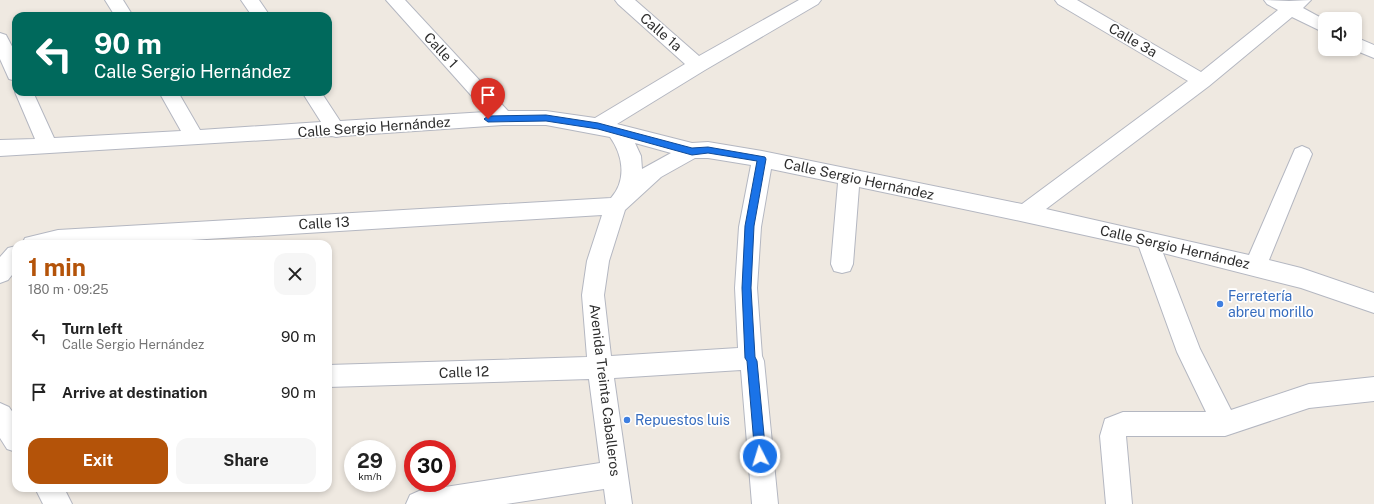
<!DOCTYPE html>
<html lang="en">
<head>
<meta charset="utf-8">
<style>
	:root { --surface:#fff; --page:#f6f6f6; --text:#222; --muted:#767676; --accent:#b45309 }
	body { margin:0; font-family:"Public Sans",sans-serif; background:var(--page); color:var(--text); height:100vh; display:flex; flex-direction:column; font-size:15px; white-space:nowrap }
	* { box-sizing:border-box; margin:0 }
	p { font-size:13px; color:var(--muted) }
	.icon { flex:none; width:22px; height:22px; fill:none; stroke:currentColor; stroke-width:2; stroke-linecap:round; stroke-linejoin:round }
	.map { position:relative; flex:1; overflow:hidden }
	.details { position:absolute; left:12px; top:240px; width:320px; height:252px; display:flex; flex-direction:column; background:var(--surface); border-radius:12px; box-shadow:0 2px 6px #0003 }
	.details>* { flex:none }
	.hud { position:absolute; left:12px; top:12px; width:320px; height:84px; border-radius:12px; box-shadow:0 2px 6px #0003; background:#00695c; color:#fff; overflow:hidden }
	.tools { position:absolute; left:1318px; top:12px; display:grid; gap:8px }
	.tools a { display:grid; place-items:center; width:44px; height:44px; border-radius:8px; background:var(--surface); box-shadow:0 2px 6px #0003; font-size:20px }
	.speed { position:absolute; left:344px; top:440px; display:flex; gap:8px; font-size:20px; font-weight:700; text-align:center }
	.speed>* { display:grid; place-content:center; width:52px; height:52px; border-radius:50%; background:var(--surface); box-shadow:0 2px 6px #0003; line-height:1 }
	.speed small { font-size:10px; font-weight:400 }
	.speed .limit { border:6px solid #d22; background:#fff; color:#111 }
	.pin { position:absolute; display:grid; place-items:center; width:34px; height:34px; color:#fff; margin:-41px -17px; border-radius:50% 50% 50% 0; rotate:-45deg; box-shadow:0 0 4px #0007 }
	.pin .icon { rotate:45deg }
	.me { position:absolute; width:44px; margin:-22px; rotate:355deg; stroke-linejoin:round; filter:drop-shadow(0 0 3px #0008) }
	.turn { display:flex; align-items:center; gap:14px; height:84px; padding:0 16px; font-size:18px }
	.turn .icon { width:52px; height:52px; stroke-width:2.5 }
	.turn b { display:block; font-size:28px; line-height:34px }
	.round { display:grid; place-items:center; flex:none; width:42px; height:42px; border-radius:12px; background:var(--page) }
	.headline { display:flex; align-items:center; justify-content:space-between; height:68px; padding:0 16px }
	h1 { font-size:24px; font-weight:700; line-height:30px; color:var(--accent) }
	.cta { display:flex; gap:8px; margin-top:auto; padding:8px 16px }
	.cta a { flex:1; height:46px; border-radius:12px; background:var(--accent); color:#fff; font-size:16px; font-weight:700; line-height:46px; text-align:center }
	.cta a+a { background:var(--page); color:var(--text) }
	ul { padding:0; list-style:none }
	li { display:flex; align-items:center; gap:12px; height:56px; padding:0 16px }
	li div { flex:1 }
	li b { display:block; font-size:15px }
	li em { font-style:normal }
	.map>svg:first-child { display:block }
	.lines { fill:none; stroke-linecap:round; stroke-linejoin:round }
	.minor-casing { stroke:#b4b7c1; stroke-width:2 }
	.minor { fill:#fff; fill-rule:evenodd }
	.route { fill:#1a73e8; stroke:#114b97 }
	.shop-dot { fill:#3f7fe0; stroke:#fff; stroke-width:1.5 }
	.labels { text-anchor:middle; dominant-baseline:central; stroke-width:3.5; stroke-linejoin:round; paint-order:stroke }
	.street-label { font-size:14px; fill:#2e2e2e; stroke:#fff }
	.shop-label { font-size:14px; fill:#366cbe; stroke:#fff; text-anchor:start }
</style>
</head>
<body>
<div class="map">
<svg width="1374" height="504" viewBox="0 0 1374 504">
	<rect width="100%" height="100%" fill="#efe9e1"/>
	<g class="lines">
		<g class="minor-casing">
			<g id="minor">
				<path d="M105,0h18l10,16h-18z"/>
				<path d="M241,0h18l11,16h-18z"/>
				<path d="M386,0h19l103,111h38l49,7 90,-54 -67,-60 -3,-4h20l64,56 100,-56h22l-3,4 -113,66 -88,54 75,19 16,-1 54,9 260,53 166,-123 -130,-77 -3,-4h22l124,72 77,-62 -11,-6 -3,-4 25,1 22,-1 -8,8 22,12v13l-33,-16 -83,69 -163,123 203,46 46,-106 7,-3 7,3 3,5 -43,106 32,8 73,25v20l-73,-25 -138,-35 37,96 31,61 78,-26 65,-7v24l-65,7 -84,28h-99l6,68h-26l-6,-68 5,-17 18,-7h83l-29,-60 -38,-105 -114,-25 -166,-35 -6,77 -3,7 -8,2 -8,-2 -3,-7 7,-81 -67,-14 -10,58 -4,61 5,68 2,5 14,143h-26l-11,-134 -127,8 18,126h-26l-2,-15 -98,15h-100l4,-9 9,-4 181,-28 -11,-84 -261,8v-22l259,-8 -5,-62 5,-34 15,-46 -477,29h-103l3,-6 33,-8 553,-32c16,-18 12,-43 -1,-61l-64,-12h-43l-161,11 -6,1 -4,-1 -332,20v-16l35,-1 -20,-47 1,-3v3h17l21,46 127,-7 -22,-39h19l22,38 121,-8 -19,-30h19l19,29 146,-9zM635,143l36,10 -29,16 -1,-13zM695,158h13l43,7 -12,62 -4,61 3,60 -127,8 -7,-61 5,-34 16,-51 36,-33z"/>
				<path d="M0,33l6,2 10,19v27l-7,-2 -9,-20z"/>
				<path d="M1355,37l19,8v13l-22,-9h3z"/>
				<path d="M16,246v24l-8,10 -8,3v-26l8,-9z"/>
				<path d="M0,403l9,4 7,10v35l-9,-3 -7,-11z"/>
				<path d="M35,488h29l8,16h-29z"/>
			</g>
		</g>
		<use href="#minor" class="minor"/>
	</g>
	<path class="route" d="M546,115l52,8 94,25 16,-1 57,10 1,2 -12,67 -3,62 4,69 2,4 9,95 -2,4 -4,2 -3,-2 -2,-4 -8,-95 -2,-3 -3,-70 3,-62 12,-65 -49,-8 -16,2 -94,-26 -52,-8 -58,1 -4,-3 4,-3z"/>
	<g class="shop-dot">
		<circle cx="1220" cy="304" r="4"/>
		<circle cx="627" cy="420" r="4"/>
	</g>
	<g class="labels">
		<g class="street-label">
			<text transform="translate(661 32) rotate(41)">Calle 1a</text>
			<text transform="translate(1133 40) rotate(30)">Calle 3a</text>
			<text transform="translate(441 50) rotate(47)">Calle 1</text>
			<text transform="translate(374 127) rotate(-4)">Calle Sergio Hernández</text>
			<text transform="translate(859 179) rotate(12)">Calle Sergio Hernández</text>
			<text transform="translate(324 223) rotate(-3)">Calle 13</text>
			<text transform="translate(1175 247) rotate(13)">Calle Sergio Hernández</text>
			<text transform="translate(464 372) rotate(-2)">Calle 12</text>
			<text transform="translate(605 390) rotate(83)">Avenida Treinta Caballeros</text>
		</g>
		<g class="shop-label">
			<text x="1228" y="296">Ferretería<tspan x="1228" dy="16">abreu morillo</tspan></text>
			<text x="635" y="420">Repuestos luis</text>
		</g>
	</g>
</svg>
<div class="tools">
<a><svg class="icon" aria-label="sound" viewBox="0 0 24 24"><path d="M4 9h4l5-4v14l-5-4H4zM17 9q2 3 0 6"/></svg></a>
</div>
<div class="speed"><div>29<small>km/h</small></div><div class="limit">30</div></div>
<div class="pin" style="left:488px;top:119px;background:#d93025"><svg class="icon" aria-label="arrive" viewBox="0 0 24 24"><path d="M6 21V4h12l-3 4 3 4H6"/></svg></div>
<svg class="me" style="left:760px;top:456px" viewBox="-20 -20 40 40"><circle r="17" fill="#1a73e8" stroke="#fff" stroke-width="3"/><path d="M0-11L8 9 0 5-8 9z" fill="#fff"/></svg>
<div class="hud">
<div class="turn"><svg class="icon" aria-label="left" viewBox="0 0 24 24"><path d="M17 20v-9H6M10 6l-5 5 5 5"/></svg><div><b>90 m</b>Calle Sergio Hernández</div></div>
</div>
<section class="details">
<div class="headline"><div><h1>1 min</h1><p>180 m · 09:25</p></div><a class="round"><svg class="icon" aria-label="close" viewBox="0 0 24 24"><path d="M6 6l12 12M18 6L6 18"/></svg></a></div>
<ul>
<li><svg class="icon" aria-label="left" viewBox="0 0 24 24"><path d="M17 20v-9H6M10 6l-5 5 5 5"/></svg><div><b>Turn left</b><p>Calle Sergio Hernández</p></div><em>90 m</em></li>
<li><svg class="icon" aria-label="arrive" viewBox="0 0 24 24"><path d="M6 21V4h12l-3 4 3 4H6"/></svg><div><b>Arrive at destination</b></div><em>90 m</em></li>
</ul>
<div class="cta"><a>Exit</a><a>Share</a></div>
</section>
</div>
</body>
</html>
